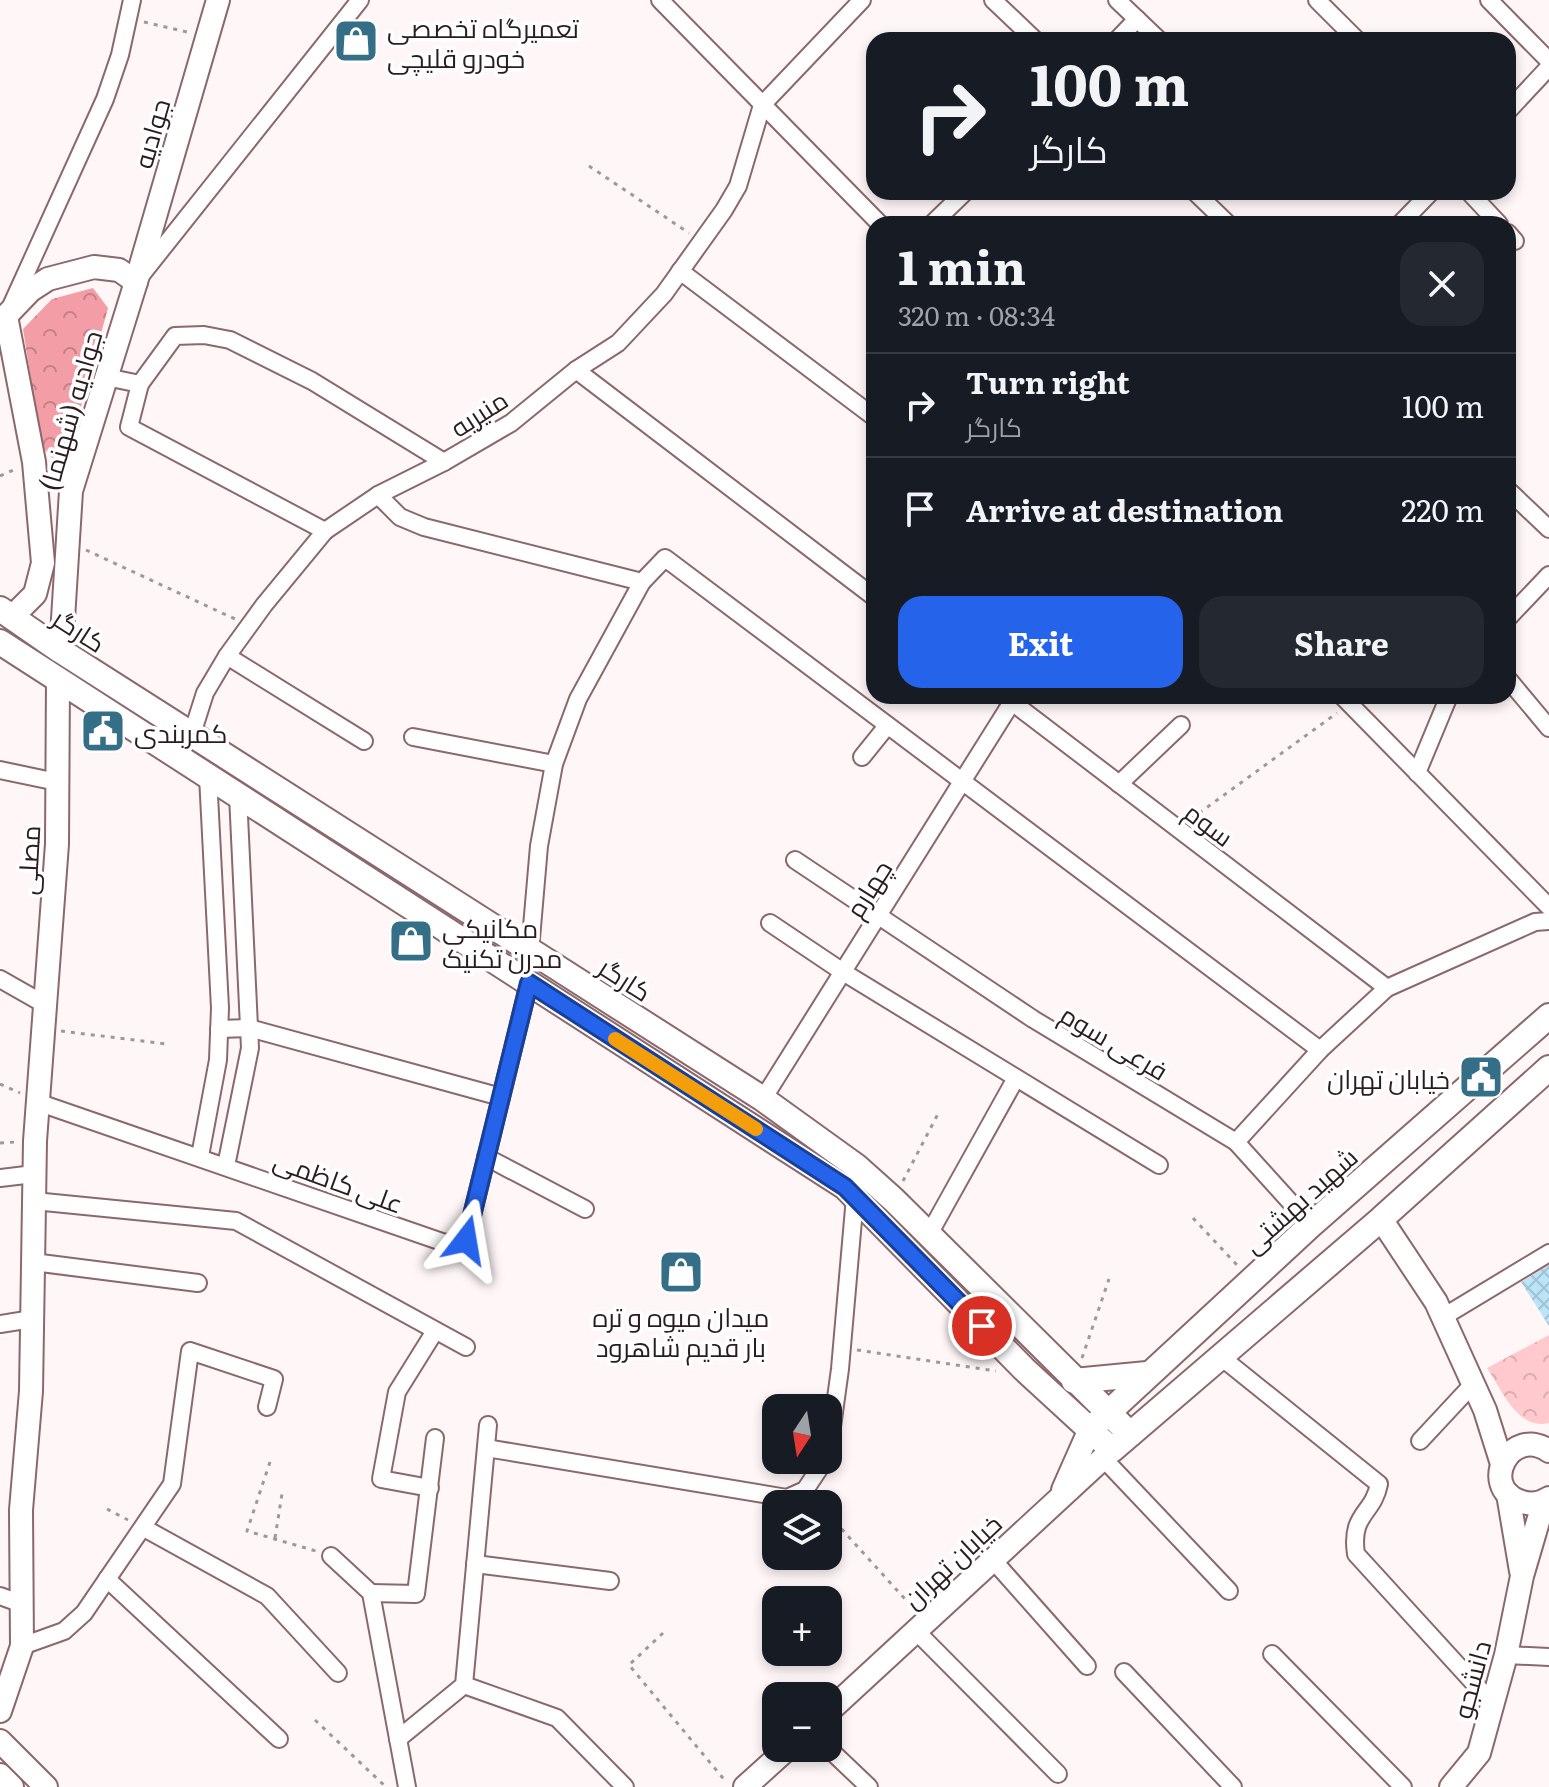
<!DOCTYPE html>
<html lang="en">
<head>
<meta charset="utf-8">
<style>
	:root { --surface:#171b24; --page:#242831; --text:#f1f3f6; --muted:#9ea1a6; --line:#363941; --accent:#2563eb }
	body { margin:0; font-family:Literata,Cairo,serif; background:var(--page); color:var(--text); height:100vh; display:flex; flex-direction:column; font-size:30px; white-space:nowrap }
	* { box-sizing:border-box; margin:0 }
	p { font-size:26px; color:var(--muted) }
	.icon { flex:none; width:44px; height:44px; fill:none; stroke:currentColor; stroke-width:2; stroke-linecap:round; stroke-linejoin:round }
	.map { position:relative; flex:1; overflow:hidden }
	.details { position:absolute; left:866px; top:216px; width:650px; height:488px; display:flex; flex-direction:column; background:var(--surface); border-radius:24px; box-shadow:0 4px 12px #0003 }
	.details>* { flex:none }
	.top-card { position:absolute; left:866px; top:32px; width:650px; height:168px; border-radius:24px; box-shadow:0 4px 12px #0003; background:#171b24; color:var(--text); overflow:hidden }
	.needle { width:52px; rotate:192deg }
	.buttons { position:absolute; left:762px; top:1394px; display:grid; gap:16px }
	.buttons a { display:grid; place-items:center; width:80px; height:80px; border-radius:16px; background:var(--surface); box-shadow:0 4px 12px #0003; font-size:40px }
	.pin { position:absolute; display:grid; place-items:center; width:68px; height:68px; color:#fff; margin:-34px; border:4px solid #fff; border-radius:50%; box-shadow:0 2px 8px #0007 }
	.me { position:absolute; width:88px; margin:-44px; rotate:14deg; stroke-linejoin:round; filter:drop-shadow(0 0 6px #0008) }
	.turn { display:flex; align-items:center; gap:28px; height:168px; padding:0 32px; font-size:36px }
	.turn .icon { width:104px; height:104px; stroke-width:2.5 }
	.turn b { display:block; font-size:56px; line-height:68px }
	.round { display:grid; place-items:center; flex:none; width:84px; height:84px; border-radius:24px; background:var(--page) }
	.summary { display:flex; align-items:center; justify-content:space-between; height:136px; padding:0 32px }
	h1 { font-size:48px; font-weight:700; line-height:60px }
	.action { display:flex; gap:16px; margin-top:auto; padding:16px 32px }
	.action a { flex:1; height:92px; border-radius:24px; background:var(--accent); color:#fff; font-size:32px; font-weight:700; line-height:92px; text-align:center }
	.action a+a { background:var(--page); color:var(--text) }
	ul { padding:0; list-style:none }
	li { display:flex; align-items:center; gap:24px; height:104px; padding:0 32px; border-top:2px solid var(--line) }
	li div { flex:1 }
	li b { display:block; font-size:30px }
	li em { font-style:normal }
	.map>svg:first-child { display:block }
	.forest { fill:url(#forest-crowns) }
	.park { fill:url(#park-crowns) }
	.building { fill:url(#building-cross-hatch) }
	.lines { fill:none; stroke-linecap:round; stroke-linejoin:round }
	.street-casing { stroke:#8b686b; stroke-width:20 }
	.secondary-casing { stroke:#8b686b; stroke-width:26 }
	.primary-casing { stroke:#8b686b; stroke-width:28 }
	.path { stroke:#a29798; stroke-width:3; stroke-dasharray:4 6; stroke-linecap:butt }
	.street { stroke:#fff; stroke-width:16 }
	.secondary { stroke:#fff; stroke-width:22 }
	.primary { stroke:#fff; stroke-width:24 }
	.route-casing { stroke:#184099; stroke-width:20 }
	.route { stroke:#2563eb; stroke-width:14 }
	.slow { stroke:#f59e0b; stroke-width:14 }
	.labels { text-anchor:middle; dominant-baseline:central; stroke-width:7; stroke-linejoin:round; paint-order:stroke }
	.poi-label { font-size:26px; fill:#2b1d1e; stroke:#fff; text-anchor:start }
	.street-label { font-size:26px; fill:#2b1d1e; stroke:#fff }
</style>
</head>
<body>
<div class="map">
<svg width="1549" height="1787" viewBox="0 0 1549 1787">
	<defs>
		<pattern id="forest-crowns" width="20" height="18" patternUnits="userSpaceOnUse" patternTransform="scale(2)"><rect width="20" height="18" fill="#f39ea7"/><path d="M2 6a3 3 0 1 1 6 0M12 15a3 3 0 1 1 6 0" fill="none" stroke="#c58087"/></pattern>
		<pattern id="park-crowns" width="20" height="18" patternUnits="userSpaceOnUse" patternTransform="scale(2)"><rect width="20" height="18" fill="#ffc9cd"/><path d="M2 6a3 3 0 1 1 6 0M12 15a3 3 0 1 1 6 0" fill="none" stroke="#dbacb0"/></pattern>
		<pattern id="building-cross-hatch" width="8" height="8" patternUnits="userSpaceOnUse" patternTransform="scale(2)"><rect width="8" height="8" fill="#bbe4f8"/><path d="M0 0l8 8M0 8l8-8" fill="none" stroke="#a1c3d4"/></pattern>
	</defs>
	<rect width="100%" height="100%" fill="#fef6f7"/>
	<path class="forest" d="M93,288l15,20 -33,121 -22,30 -14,-16 -2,-25 -14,-89 29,-30z"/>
	<path class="park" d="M1549,1335v88c-31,8 -47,-33 -62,-55z"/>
	<path class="building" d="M1549,1265v61l-28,-44z"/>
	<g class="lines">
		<g class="street-casing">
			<g id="street">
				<path d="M660,0l220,224"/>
				<path d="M993,0l42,40"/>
				<path d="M1117,0l42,40"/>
				<path d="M1317,0l40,40"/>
				<path d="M1489,0l60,61"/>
				<path d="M1117,40l20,-21"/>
				<path d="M1508,111l41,-44"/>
				<path d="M1195,192l33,32"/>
				<path d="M1469,192l30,32"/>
				<path d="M932,224l33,-32"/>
				<path d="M1400,224l31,-32"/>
				<path d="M1508,233l7,8"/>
				<path d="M680,271l194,146"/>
				<path d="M142,274l218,-274"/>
				<path d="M12,304l93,-205 15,-44 12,-55"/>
				<path d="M576,370l298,227"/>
				<path d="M106,377l34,7 35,-48 29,-1 26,5 82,41 132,81"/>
				<path d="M140,384l-11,43 196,104"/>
				<path d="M1508,490l41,39"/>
				<path d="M378,495l22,22 24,10 218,55"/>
				<path d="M1508,618l41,-43"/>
				<path d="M227,656l137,85"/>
				<path d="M1508,679l41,49"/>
				<path d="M1004,696l383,292"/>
				<path d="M1342,696l207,211"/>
				<path d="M192,734l13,-41 22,-37 37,-51 61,-74 53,-36 66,-33 67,-39 65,-53 42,-27 46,-49 60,-84 14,-24 24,-81 100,-105"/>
				<path d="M413,737l141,27"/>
				<path d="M862,757l25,-31"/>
				<path d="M0,770l57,12"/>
				<path d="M1417,773l32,-77"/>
				<path d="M1119,784l62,-59"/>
				<path d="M795,860l238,159 203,123 75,83"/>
				<path d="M770,923l73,49 316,193"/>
				<path d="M530,950l9,-104 15,-82 24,-65 64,-117 23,-24 655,492"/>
				<path d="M0,979l44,25"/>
				<path d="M219,1029l30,-1 252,69"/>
				<path d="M763,1099l249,-397"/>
				<path d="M37,1102l408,141 21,-3 63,-257"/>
				<path d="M1236,1142l84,-92 67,-62 148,-66 14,-1"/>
				<path d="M200,1156l18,-96 2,-52 -12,-232"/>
				<path d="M486,1157l99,52"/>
				<path d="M226,1166l24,-118 -12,-253"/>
				<path d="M0,1178l34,-4"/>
				<path d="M34,1201l202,20 230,126"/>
				<path d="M928,1236l88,-158"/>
				<path d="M33,1262l165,21"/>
				<path d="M1443,1317l106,-64"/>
				<path d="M0,1324l32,-5"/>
				<path d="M1221,1357l158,127c-6,31 -29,29 -23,70l137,150"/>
				<path d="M1420,1441l54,-58"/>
				<path d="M486,1448l301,50 18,-8 20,-30"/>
				<path d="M828,1456l12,-87 15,-172"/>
				<path d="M1103,1458l126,133"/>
				<path d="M430,1488l-49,-9 16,-87 38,-61"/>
				<path d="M144,1528l123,68 71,77"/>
				<path d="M331,1556l40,37 36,194"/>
				<path d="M993,1560l94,106"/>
				<path d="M475,1564l135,17"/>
				<path d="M107,1579l172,160"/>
				<path d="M371,1593l45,1 19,-156"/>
				<path d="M0,1596l22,8"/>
				<path d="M916,1631l142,143"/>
				<path d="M22,1646l42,-15 20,-18 88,-129 18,-133 84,28 -7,28"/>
				<path d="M1272,1654l131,133"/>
				<path d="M1506,1655l43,2"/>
				<path d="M1124,1672l109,115"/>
				<path d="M464,1685l93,33 68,69"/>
				<path d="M398,1739l66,-54 24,-260"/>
				<path d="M828,1748l41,39"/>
			</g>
		</g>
		<g class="secondary-casing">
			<g id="secondary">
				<path d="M12,617l23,-23 8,-31 -9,-101 -28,-146 25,-26 17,-11 46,-12 25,3 17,12"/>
				<path d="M61,651l10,-160 65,-209 82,-282"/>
				<path d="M1381,1219l55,83 49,108 17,54"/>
				<path d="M1549,1451c-39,-26 -70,35 -30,50 10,4 21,3 30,-3"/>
				<path d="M1063,1490l27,-61"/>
				<path d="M1508,1494l13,77"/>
				<path d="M0,1711l22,-65 -1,-136 10,-119 4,-250 22,-297 1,-165"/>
				<path d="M828,1712l284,-262"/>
				<path d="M0,1741l46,46"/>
				<path d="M0,1775l12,12"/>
				<path d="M745,1787l43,-39"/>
				<path d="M1451,1787l28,-34 27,-98 16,-79 22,-75"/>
			</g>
		</g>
		<g class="primary-casing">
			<g id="primary">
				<path d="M0,609l61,42 702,448 93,67 38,34 236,234"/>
				<path d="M0,642l845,545 179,182 88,81 269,-231 168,-151"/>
				<path d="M1074,1381l73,-7"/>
				<path d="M1096,1424l215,-199 238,-209"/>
			</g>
		</g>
		<g class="path">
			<path d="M144,22l43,10"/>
			<path d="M589,166l100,67"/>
			<path d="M0,476l16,-7"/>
			<path d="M86,550l149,69"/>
			<path d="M1191,819l146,-106"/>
			<path d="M61,1031l106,13"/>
			<path d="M0,1084l20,9"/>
			<path d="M0,1143l16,-1"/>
			<path d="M903,1181l37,-71"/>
			<path d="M1193,1218l44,47"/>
			<path d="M857,1350l139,21"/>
			<path d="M1082,1358l27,-79"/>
			<path d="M270,1462l-23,69 69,20"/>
			<path d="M107,1509l21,11"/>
			<path d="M828,1514l86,95"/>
			<path d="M275,1538l7,-44"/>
			<path d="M663,1633l-34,32 98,118"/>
			<path d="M315,1720l71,67"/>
		</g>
		<use href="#street" class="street"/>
		<use href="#secondary" class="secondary"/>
		<use href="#primary" class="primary"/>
	</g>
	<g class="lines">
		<g class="route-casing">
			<path id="route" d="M466,1240l63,-257 316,204 137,139"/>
		</g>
		<use href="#route" class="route"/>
		<path class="slow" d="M615,1039l141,90"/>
	</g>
	<defs>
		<g id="shop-square" transform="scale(2.3)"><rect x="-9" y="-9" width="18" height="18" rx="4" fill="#346e87" stroke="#fff"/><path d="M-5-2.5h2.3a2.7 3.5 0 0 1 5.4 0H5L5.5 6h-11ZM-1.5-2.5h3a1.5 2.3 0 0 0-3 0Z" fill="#fff"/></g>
		<g id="civic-square" transform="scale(2.3)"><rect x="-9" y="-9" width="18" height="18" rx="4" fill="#346e87" stroke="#fff"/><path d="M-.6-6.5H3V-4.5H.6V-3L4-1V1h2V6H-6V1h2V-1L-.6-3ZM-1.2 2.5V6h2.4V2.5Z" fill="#fff"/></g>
	</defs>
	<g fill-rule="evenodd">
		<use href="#shop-square" x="356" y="41"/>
		<use href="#civic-square" x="103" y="731"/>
		<use href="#shop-square" x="411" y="941"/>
		<use href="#civic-square" x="1481" y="1077"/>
		<use href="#shop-square" x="681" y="1272"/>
	</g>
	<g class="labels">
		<g class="poi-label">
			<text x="387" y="26">تعمیرگاه تخصصی<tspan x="387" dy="30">خودرو قلیچی</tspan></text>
			<text x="134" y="731">کمربندی</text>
			<text x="442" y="926">مکانیکی<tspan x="442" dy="30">مدرن تکنیک</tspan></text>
			<text x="1450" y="1077" text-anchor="end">خیابان تهران</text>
			<text x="681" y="1315" text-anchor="middle">میدان میوه و تره<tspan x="681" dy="30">بار قدیم شاهرود</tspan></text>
		</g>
		<g class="street-label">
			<text transform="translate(150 133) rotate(-74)">جوادیه</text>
			<text transform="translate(69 410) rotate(-74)">جوادیه (شهنما)</text>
			<text transform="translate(478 412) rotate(-33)">منیریه</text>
			<text transform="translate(80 629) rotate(33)">کارگر</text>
			<text transform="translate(1210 823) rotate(37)">سوم</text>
			<text transform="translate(27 860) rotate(-87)">مصلی</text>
			<text transform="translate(867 888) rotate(-58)">چهارم</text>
			<text transform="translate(626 978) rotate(33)">کارگر</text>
			<text transform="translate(1115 1041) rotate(31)">فرعی سوم</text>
			<text transform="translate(339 1180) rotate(20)">علی کاظمی</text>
			<text transform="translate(1299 1199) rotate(-42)">شهید بهشتی</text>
			<text transform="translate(951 1560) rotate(-43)">خیابان تهران</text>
			<text transform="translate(1470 1679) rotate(-75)">دانشجو</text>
		</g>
	</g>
</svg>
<div class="buttons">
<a><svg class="needle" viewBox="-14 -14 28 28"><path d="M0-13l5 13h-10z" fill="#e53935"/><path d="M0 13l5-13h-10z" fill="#9ea1a6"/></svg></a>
<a><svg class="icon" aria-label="layers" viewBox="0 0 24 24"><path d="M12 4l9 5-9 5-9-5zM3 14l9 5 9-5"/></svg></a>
<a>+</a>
<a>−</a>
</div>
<div class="pin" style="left:982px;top:1326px;background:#d93025"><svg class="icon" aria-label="arrive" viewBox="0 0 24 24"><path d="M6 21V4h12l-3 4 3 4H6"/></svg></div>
<svg class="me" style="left:466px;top:1240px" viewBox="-20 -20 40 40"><path d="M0-17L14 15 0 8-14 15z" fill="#2563eb" stroke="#fff" stroke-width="4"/></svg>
<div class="top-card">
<div class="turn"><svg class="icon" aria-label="right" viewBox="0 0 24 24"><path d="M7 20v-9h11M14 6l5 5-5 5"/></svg><div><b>100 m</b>کارگر</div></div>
</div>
<section class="details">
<div class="summary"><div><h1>1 min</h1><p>320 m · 08:34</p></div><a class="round"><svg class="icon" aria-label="close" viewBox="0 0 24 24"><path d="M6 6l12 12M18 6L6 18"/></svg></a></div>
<ul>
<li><svg class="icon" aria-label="right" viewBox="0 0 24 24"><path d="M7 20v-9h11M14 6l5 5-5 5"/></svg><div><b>Turn right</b><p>کارگر</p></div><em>100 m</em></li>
<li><svg class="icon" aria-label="arrive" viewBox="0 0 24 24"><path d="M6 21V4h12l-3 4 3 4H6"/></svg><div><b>Arrive at destination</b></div><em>220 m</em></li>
</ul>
<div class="action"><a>Exit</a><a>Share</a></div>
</section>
</div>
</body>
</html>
